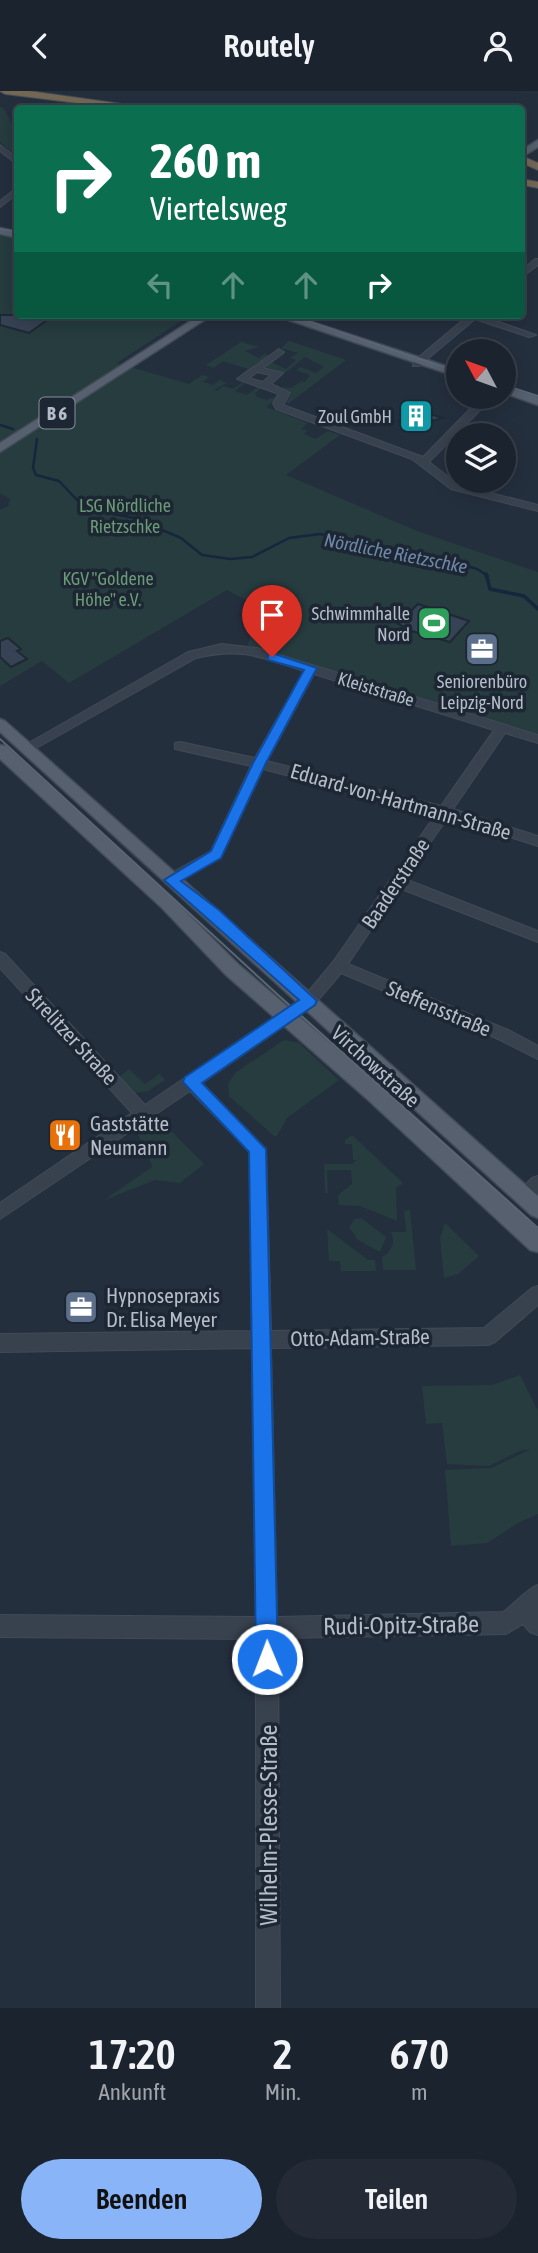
<!DOCTYPE html>
<html lang="de">
<head>
<meta charset="utf-8">
<style>
	:root { --surface:#1b232e; --page:#242b36; --text:#f1f3f6; --muted:#a0a4aa; --line:#39404a; --accent:#8ab4f8 }
	body { margin:0; font-family:"Asap Condensed",sans-serif; background:var(--page); color:var(--text); height:100vh; display:flex; flex-direction:column; font-size:26px; white-space:nowrap }
	* { box-sizing:border-box; margin:0 }
	p { font-size:23px; color:var(--muted) }
	.icon { flex:none; width:38px; height:38px; fill:none; stroke:currentColor; stroke-width:2; stroke-linecap:round; stroke-linejoin:round }
	.map { position:relative; height:1917px; overflow:hidden }
	.drawer { display:flex; flex-direction:column; background:var(--surface); flex:1 }
	.drawer>* { flex:none }
	.guide { position:absolute; left:14px; top:14px; width:511px; height:214px; border-radius:7px; box-shadow:0 4px 18px #0003,0 0 0 2px var(--line); background:#0b6e4f; color:#fff; overflow:hidden }
	.needle { width:46px; rotate:311deg }
	.tools { position:absolute; left:446px; top:248px; display:grid; gap:14px }
	.tools a { display:grid; place-items:center; width:70px; height:70px; border-radius:50%; background:var(--surface); box-shadow:0 4px 18px #0003,0 0 0 2px var(--line); font-size:35px }
	.pin { position:absolute; display:grid; place-items:center; width:60px; height:60px; color:#fff; margin:-72px -30px; border-radius:50% 50% 50% 0; rotate:-45deg; box-shadow:0 0 7px #0007 }
	.pin .icon { rotate:45deg }
	.me { position:absolute; width:77px; margin:-38px; rotate:359deg; stroke-linejoin:round; filter:drop-shadow(0 0 5px #0008) }
	.turn { display:flex; align-items:center; gap:24px; height:147px; padding:0 21px; font-size:32px }
	.turn .icon { width:91px; height:91px; stroke-width:2.5 }
	.turn b { display:block; font-size:49px; line-height:60px }
	.lanes { display:flex; align-items:center; height:66px; padding:0 21px; background:#0003; justify-content:center; gap:35px; direction:ltr }
	.lanes .off { opacity:.35 }
	.eta { display:flex; justify-content:space-evenly; align-items:center; height:119px; text-align:center }
	.eta b { font-size:42px; font-weight:600; line-height:49px }
	.action { display:flex; gap:14px; margin-top:auto; padding:14px 21px }
	.action a { flex:1; height:80px; border-radius:42px; background:var(--accent); color:#111; font-size:28px; font-weight:600; line-height:80px; text-align:center }
	.action a+a { background:var(--page); color:var(--text) }
	header { display:flex; justify-content:space-between; align-items:center; height:91px; padding:0 21px; background:var(--surface); font-size:32px; font-weight:600 }
	.map>svg:first-child { display:block }
	.green { fill:#263c3f }
	.lines { fill:none; stroke-linecap:round; stroke-linejoin:round }
	.stream-far1 { stroke:#17263c; stroke-width:2.5 }
	.stream { stroke:#17263c; stroke-width:3.5 }
	.building { fill:#364354; stroke:#1f2835; stroke-width:2 }
	.minor-casing { stroke:#414a57; stroke-width:2 }
	.major-casing { stroke:#414a57; stroke-width:3 }
	.highway-casing { stroke:#434c59; stroke-width:2 }
	.minor { fill:#38414e; fill-rule:evenodd }
	.major { fill:#56606e; fill-rule:evenodd }
	.highway { fill:#746855; fill-rule:evenodd }
	.tram { stroke:#5a6575; stroke-width:2 }
	.route { fill:#1a73e8; stroke:#114b97; stroke-width:2 }
	.labels { text-anchor:middle; dominant-baseline:central; stroke-width:7; stroke-linejoin:round; paint-order:stroke }
	.far-poi-label { font-size:18px; fill:#b4bcc9; stroke:#1d2633; text-anchor:end }
	.far-park-label { font-size:18px; fill:#6b9a76; stroke:#1d2633 }
	.far-street-label { font-size:18px; fill:#b4bcc9; stroke:#1d2633 }
	.shield { fill:#1d2633; stroke:#878f9c; stroke-width:2 }
	.shield-label { font-size:19px; font-weight:bold; fill:#b4bcc9 }
	.far-water-label { font-size:19px; font-style:italic; fill:#6d86a8; stroke:#1d2633 }
	.street-label { font-size:21px; fill:#b4bcc9; stroke:#1d2633 }
	.poi-label { font-size:21px; fill:#b4bcc9; stroke:#1d2633; text-anchor:start }
	.near-street-label { font-size:24px; fill:#b4bcc9; stroke:#1d2633 }
</style>
</head>
<body>
<header><svg class="icon" aria-label="back" viewBox="0 0 24 24"><path d="M15 5l-7 7 7 7"/></svg>Routely<svg class="icon" aria-label="person" viewBox="0 0 24 24"><circle cx="12" cy="8" r="4"/><path d="M4 21q1-7 8-7t8 7"/></svg></header>
<div class="map">
<svg width="538" height="1917" viewBox="0 0 538 1917">
	<rect width="100%" height="100%" fill="#242f3e"/>
	<g class="green">
		<path d="M0,16l3,1 10,17 4,2v30l-17,-15z"/>
		<path d="M0,144l17,4 1,76h172l-73,48 72,21 13,-9 7,2 -6,5 10,3 7,-5 7,3 -13,7 3,1 6,-5 10,3 10,-7 -6,-4 10,3 -12,10 12,4 12,-9h5l-9,7 2,4 10,3 8,-3 3,-7 2,6 -14,11 42,16 -7,6 6,2 -3,3 12,5 12,-8 12,4 -54,40 131,56 121,41v162l-291,-89 18,-35 -38,-20 -158,93 -27,-22 -42,25v-176l8,-4 2,-7 -10,-6z"/>
		<path d="M289,250l57,19 -58,44 -2,-2 6,-8 -11,-7 10,1 11,-7 3,1 5,-7 -14,-5 5,-3 15,6 8,-6 -19,-10 -20,16 -23,-7 9,-4 15,7 10,-9 -6,-2 8,-5 -17,-5z"/>
		<path d="M241,251l18,5 -14,4 14,7 5,-4 7,2 -27,19 -3,-1 7,-5 -25,-8 -9,7 -8,-3z"/>
		<path d="M284,949l15,3 40,37 -52,38 -10,18h-3l-45,-40 -1,-12 7,-11z"/>
		<path d="M129,978l16,15 14,-10 6,6 -17,11 -13,2 -17,-15z"/>
		<path d="M161,1025l4,3 -3,3 42,42 -24,19 -25,-3 -51,20 48,-33 -3,-9 8,-7 -3,-8 -9,6 -8,-16z"/>
		<path d="M352,1044l51,48 -7,5 1,33 -37,-15 -21,-1 -1,-10 14,-11 -1,-14h-24l1,23h-3l-1,-29h28l5,-4h-4l-1,-16h-7v-4z"/>
		<path d="M410,1119l6,60h-33l-1,-13c10,-6 14,-14 9,-25h15l-2,-21z"/>
		<path d="M361,1127l25,19 -6,15 -22,-12 -9,-13 6,-8z"/>
		<path d="M445,1132l34,33 -21,18 -14,4 -4,-40z"/>
		<path d="M327,1138l41,31h7l1,11h-35l-1,-10h-11z"/>
		<path d="M520,1284l18,36v103l-20,9 -31,20 -36,3 -6,-76 46,-2 40,-19 -12,2 -30,15 -42,-2 -5,-41 -16,1 -4,-38 70,-1z"/>
	</g>
	<g class="lines">
		<g class="stream-far1">
			<path d="M0,334l13,4"/>
			<path d="M37,348l-4,29 3,7 23,6 20,21 24,10 31,6 47,20 21,17 28,4 22,-2 37,-19 31,-4 118,23 39,12 11,7"/>
		</g>
		<path class="stream" d="M486,483l4,15 34,7 14,13"/>
	</g>
	<g class="building">
		<path d="M0,224h54l-25,18 -29,-8z"/>
		<path d="M413,318l30,9 -28,7 -16,-4z"/>
		<path d="M418,513l51,17 -19,21 -49,-14 2,-2 -5,-2z"/>
		<path d="M8,547l13,11 -4,2 10,8 -16,8 -11,-10v-16z"/>
	</g>
	<g class="lines">
		<g class="minor-casing">
			<g id="minor">
				<path d="M0,54l18,14v6l-18,-14z"/>
				<path d="M18,96v6l-18,14v-6z"/>
				<path d="M535,168h3v6l-16,12v-6z"/>
				<path d="M469,224h10l57,20 -7,2 -54,-18 -56,47h-6v-4z"/>
				<path d="M279,258l5,3 -2,2 -19,14 20,5 -12,11 19,9 -7,12 140,52 59,-60h11l-64,65 30,23 79,20v6l-87,-22 -39,-30 -136,-50 -3,-6 6,-9 -42,-15zM257,281l14,3 -8,7 -14,-4z"/>
				<path d="M222,553l35,4 281,87v8l-33,-10 -52,76 85,27v10l-90,-29 -43,62 133,52v11l-139,-54 -51,76 160,66 30,16v13l-42,-21 -155,-65 -27,32 -112,78 64,66 5,182 213,-3 48,-40 6,-2v19l-43,37 -7,3 -217,3 6,269 226,-5c12,-8 22,-22 35,-27v50l-8,-3 -7,-8 -17,10 -228,4 2,370h-24v-369l-256,-2v-22l256,2 -4,-269 -252,4v-18l252,-3 -2,-179 -60,-61 -190,128v-16l132,-90 -132,-145v-16l5,2 140,151 159,-108 29,-35 103,-148 -173,-45 -42,88 -45,27h-10l-2,-4 2,-4 45,-25 40,-85 -76,-17v-6l5,-1 75,16 49,-87c-43,-14 -63,-24 -108,-13l-165,93h-10l-1,-3 168,-96zM314,583l180,56 -53,76 -174,-45z"/>
				<path d="M538,1085v17c-7,7 -11,12 -21,8l-3,-5 18,-18z"/>
			</g>
		</g>
		<g class="major-casing">
			<g id="major">
				<path d="M538,49v7l-16,10v-7z"/>
				<path d="M0,137l18,4v6l-18,-4z"/>
				<path d="M200,224h12l-212,137v-9z"/>
				<path d="M274,224h16l168,55v7z"/>
				<path d="M504,295l34,11v8l-34,-12z"/>
				<path d="M0,628l5,2 533,475v22l-7,-3 -531,-483z"/>
				<path d="M0,654l6,1 168,154 65,65 141,121 158,143v23l-8,-2 -164,-152 -140,-123 -64,-67 -162,-149z"/>
			</g>
		</g>
		<g class="highway-casing">
			<g id="highway">
				<path d="M0,0h29l129,18h-33l-120,-15z"/>
				<path d="M522,65l16,7v7l-16,-7z"/>
				<path d="M522,88l16,3v6l-16,-3z"/>
			</g>
		</g>
		<use href="#minor" class="minor"/>
		<use href="#major" class="major"/>
		<use href="#highway" class="highway"/>
		<g class="tram">
			<path d="M0,138l18,3"/>
			<path d="M290,224l168,57"/>
			<path d="M504,294l34,11"/>
			<path d="M0,648l277,255 261,234"/>
		</g>
	</g>
	<path class="route" d="M272,562l45,15 -51,95 -45,95 -40,23 38,29 98,91 -2,4 -113,78 64,66 12,510 -3,8 -8,3 -8,-3 -3,-8 -7,-507 -66,-70 2,-5 114,-77 -135,-120 47,-29 42,-88 51,-93 -36,-10v-5z"/>
	<defs>
		<g id="building-square" transform="scale(1.75)"><rect x="-9" y="-9" width="18" height="18" rx="4" fill="#0f9aa8" stroke="#1d2633"/><path d="M-4-6H4V6H1V3H-1V6H-4ZM-2.5-4.3h1.7v1.8h-1.7ZM.8-4.3h1.7v1.8H.8ZM-2.5-1h1.7V.8h-1.7ZM.8-1h1.7V.8H.8Z" fill="#fff"/></g>
		<g id="stadium-square" transform="scale(1.75)"><rect x="-9" y="-9" width="18" height="18" rx="4" fill="#2e9e5b" stroke="#1d2633"/><path d="M0-5a6.5 5 0 1 0 0 10a6.5 5 0 1 0 0-10ZM-3.5-1.8h7v3.6h-7Z" fill="#fff"/></g>
		<g id="office-square" transform="scale(1.75)"><rect x="-9" y="-9" width="18" height="18" rx="4" fill="#5c6f8a" stroke="#1d2633"/><path d="M-6-3h4V-5.5h4V-3h4V5H-6ZM-1-4.5V-3h2v-1.5ZM-6 0V1H6V0Z" fill="#fff"/></g>
		<g id="restaurant-square" transform="scale(1.75)"><rect x="-9" y="-9" width="18" height="18" rx="4" fill="#e8710a" stroke="#1d2633"/><path d="M-5-6h1v4h1v-4h1v4h1v-4h1v5L-1.5 .5V6h-2V.5L-5-1ZM5-6V6H3V1.5H1.5Q1.5-4 5-6Z" fill="#fff"/></g>
	</defs>
	<g fill-rule="evenodd">
		<use href="#building-square" x="416" y="325"/>
		<use href="#stadium-square" x="434" y="532"/>
		<use href="#office-square" x="482" y="558"/>
		<use href="#restaurant-square" x="65" y="1044"/>
		<use href="#office-square" x="81" y="1216"/>
	</g>
	<g class="labels">
		<g class="far-poi-label">
			<text x="392" y="325">Zoul GmbH</text>
			<text x="410" y="522">Schwimmhalle<tspan x="410" dy="21">Nord</tspan></text>
			<text x="482" y="590" text-anchor="middle">Seniorenbüro<tspan x="482" dy="21">Leipzig-Nord</tspan></text>
		</g>
		<g class="far-park-label">
			<text x="125" y="414">LSG Nördliche<tspan x="125" dy="21">Rietzschke</tspan></text>
			<text x="108" y="487">KGV "Goldene<tspan x="108" dy="21">Höhe" e.V.</tspan></text>
		</g>
		<g class="far-street-label">
			<text transform="translate(376 598) rotate(17)">Kleiststraße</text>
		</g>
		<rect class="shield" x="39.5" y="306.5" width="35" height="31" rx="5"/>
		<g class="shield-label">
			<text x="57" y="322">B 6</text>
		</g>
		<g class="far-water-label">
			<text transform="translate(396 462) rotate(11)">Nördliche Rietzschke</text>
		</g>
		<g class="street-label">
			<text transform="translate(401 710) rotate(16)">Eduard-von-Hartmann-Straße</text>
			<text transform="translate(395 792) rotate(-56)">Baaderstraße</text>
			<text transform="translate(439 917) rotate(23)">Steffensstraße</text>
			<text transform="translate(72 945) rotate(47)">Strelitzer Straße</text>
			<text transform="translate(376 975) rotate(42)">Virchowstraße</text>
			<text transform="translate(360 1246) rotate(-1)">Otto-Adam-Straße</text>
		</g>
		<g class="poi-label">
			<text x="90" y="1032">Gaststätte<tspan x="90" dy="24">Neumann</tspan></text>
			<text x="106" y="1204">Hypnosepraxis<tspan x="106" dy="24">Dr. Elisa Meyer</tspan></text>
		</g>
		<g class="near-street-label">
			<text transform="translate(401 1534) rotate(-1)">Rudi-Opitz-Straße</text>
			<text transform="translate(268 1734) rotate(-90)">Wilhelm-Plesse-Straße</text>
		</g>
	</g>
</svg>
<div class="tools">
<a><svg class="needle" viewBox="-14 -14 28 28"><path d="M0-13l5 13h-10z" fill="#e53935"/><path d="M0 13l5-13h-10z" fill="#a0a4aa"/></svg></a>
<a><svg class="icon" aria-label="layers" viewBox="0 0 24 24"><path d="M12 4l9 5-9 5-9-5zM3 14l9 5 9-5"/></svg></a>
</div>
<div class="pin" style="left:272px;top:566px;background:#d93025"><svg class="icon" aria-label="arrive" viewBox="0 0 24 24"><path d="M6 21V4h12l-3 4 3 4H6"/></svg></div>
<svg class="me" style="left:267px;top:1568px" viewBox="-20 -20 40 40"><circle r="17" fill="#1a73e8" stroke="#fff" stroke-width="3"/><path d="M0-11L8 9 0 5-8 9z" fill="#fff"/></svg>
<div class="guide">
<div class="turn"><svg class="icon" aria-label="right" viewBox="0 0 24 24"><path d="M7 20v-9h11M14 6l5 5-5 5"/></svg><div><b>260 m</b>Viertelsweg</div></div>
<div class="lanes"><svg class="icon off" aria-label="left" viewBox="0 0 24 24"><path d="M17 20v-9H6M10 6l-5 5 5 5"/></svg><svg class="icon off" aria-label="ahead" viewBox="0 0 24 24"><path d="M12 20V5M6 11l6-6 6 6"/></svg><svg class="icon off" aria-label="ahead" viewBox="0 0 24 24"><path d="M12 20V5M6 11l6-6 6 6"/></svg><svg class="icon" aria-label="right" viewBox="0 0 24 24"><path d="M7 20v-9h11M14 6l5 5-5 5"/></svg></div>
</div>
</div>
<section class="drawer">
<div class="eta">
<div><b>17:20</b><p>Ankunft</p></div>
<div><b>2</b><p>Min.</p></div>
<div><b>670</b><p>m</p></div>
</div>
<div class="action"><a>Beenden</a><a>Teilen</a></div>
</section>
</body>
</html>
